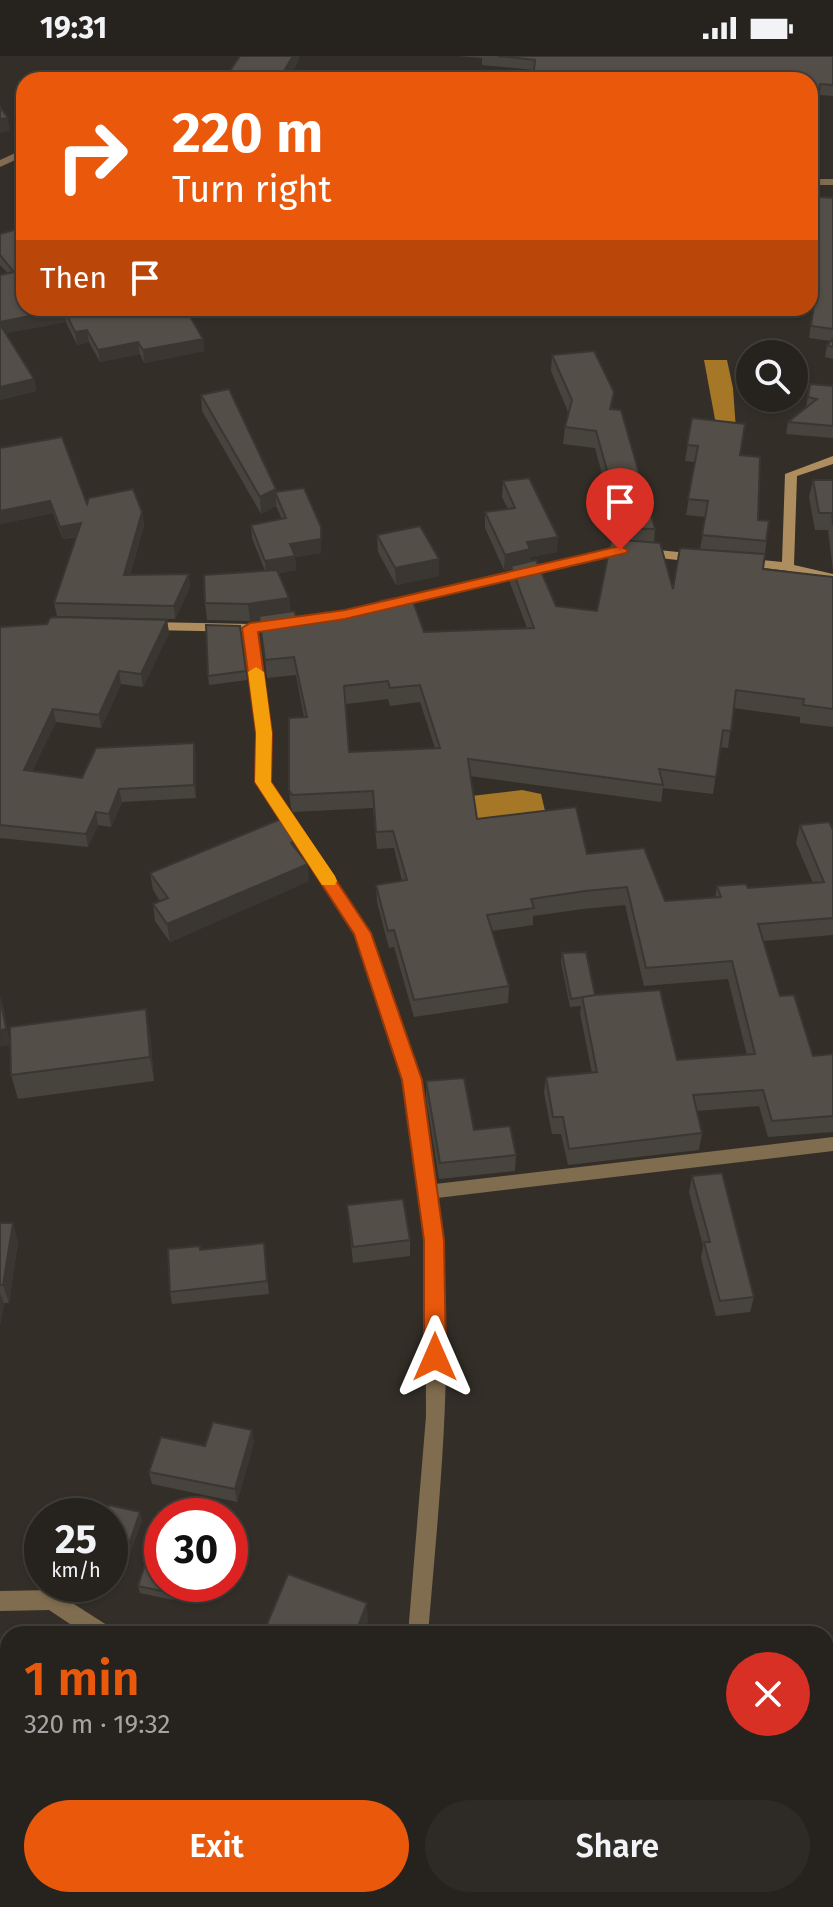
<!DOCTYPE html>
<html lang="en">
<head>
<meta charset="utf-8">
<style>
	:root { --surface:#26231e; --page:#2e2b27; --text:#f1f3f6; --muted:#a4a4a4; --line:#42403c; --accent:#ea580c }
	body { margin:0; font-family:"Fira Sans",sans-serif; background:var(--page); color:var(--text); height:100vh; display:flex; flex-direction:column; font-size:30px; white-space:nowrap }
	* { box-sizing:border-box; margin:0 }
	p { font-size:26px; color:var(--muted) }
	.icon { flex:none; width:44px; height:44px; fill:none; stroke:currentColor; stroke-width:2; stroke-linecap:round; stroke-linejoin:round }
	.map { position:relative; flex:1; overflow:hidden }
	.details { position:absolute; left:0px; top:1570px; width:834px; height:282px; display:flex; flex-direction:column; background:var(--surface); border-radius:24px 24px 0 0; box-shadow:0 2px 6px #0004,0 0 0 2px var(--line) }
	.details>* { flex:none }
	.banner { position:absolute; left:16px; top:16px; width:802px; height:244px; border-radius:24px; box-shadow:0 2px 6px #0004,0 0 0 2px var(--line); background:#ea580c; color:#fff; overflow:hidden }
	.controls { position:absolute; left:736px; top:284px; display:grid; gap:16px }
	.controls a { display:grid; place-items:center; width:72px; height:72px; border-radius:50%; background:var(--surface); box-shadow:0 2px 6px #0004,0 0 0 2px var(--line); font-size:40px }
	.speed { position:absolute; left:24px; top:1442px; display:flex; gap:16px; font-size:40px; font-weight:700; text-align:center }
	.speed>* { display:grid; place-content:center; width:104px; height:104px; border-radius:50%; background:var(--surface); box-shadow:0 2px 6px #0004,0 0 0 2px var(--line); line-height:1 }
	.speed small { font-size:20px; font-weight:400 }
	.speed .limit { border:12px solid #d22; background:#fff; color:#111 }
	.pin { position:absolute; display:grid; place-items:center; width:68px; height:68px; color:#fff; margin:-82px -34px; border-radius:50% 50% 50% 0; rotate:-45deg; box-shadow:0 0 8px #0007 }
	.pin .icon { rotate:45deg }
	.me { position:absolute; width:88px; margin:-44px; rotate:0deg; stroke-linejoin:round; filter:drop-shadow(0 0 6px #0008) }
	.turn { display:flex; align-items:center; gap:28px; height:168px; padding:0 24px; font-size:36px }
	.turn .icon { width:104px; height:104px; stroke-width:2.5 }
	.turn b { display:block; font-size:56px; line-height:68px }
	.then { display:flex; align-items:center; height:76px; padding:0 24px; background:#0003; gap:16px; font-size:30px }
	.round { display:grid; place-items:center; flex:none; width:84px; height:84px; border-radius:42px; background:var(--page) }
	.overview { display:flex; align-items:center; justify-content:space-between; height:136px; padding:0 24px }
	h1 { font-size:48px; font-weight:600; line-height:60px; color:var(--accent) }
	.primary-button { display:flex; gap:16px; margin-top:auto; padding:16px 24px }
	.primary-button a { flex:1; height:92px; border-radius:48px; background:var(--accent); color:#fff; font-size:32px; font-weight:600; line-height:92px; text-align:center }
	.primary-button a+a { background:var(--page); color:var(--text) }
	.status { display:flex; justify-content:space-between; align-items:center; height:56px; padding:0 40px; background:var(--surface); direction:ltr }
	.status svg { height:22px; fill:currentColor }
	.map>svg:first-child { display:block }
	.water { fill:#a57726 }
	.lines { fill:none; stroke-linecap:round; stroke-linejoin:round }
	.street { fill:#806c4f; fill-rule:evenodd }
	.secondary { fill:#ae8e5e; fill-rule:evenodd }
	.wall { fill:#47433d; fill-rule:evenodd }
	.shaded-wall { fill:#3a3732 }
	.building { fill:#534e47; stroke:#3a3732; stroke-width:2; fill-rule:evenodd }
	.route { fill:#ea580c; stroke:#983908; stroke-width:2 }
	.slow { fill:#f59e0b }
</style>
</head>
<body>
<div class="status"><b>19:31</b><svg viewBox="0 0 49 12"><path d="M0 12V9h3v3zM5 12V6h3v6zM10 12V3h3v9zM15 12V0h3v12zM26 1h20v11H26zM47 4h2v5h-2z"/></svg></div>
<div class="map">
<svg width="833" height="1851" viewBox="0 0 833 1851">
	<rect width="100%" height="100%" fill="#332f28"/>
	<g class="water">
		<path d="M704,304h23l6,28 3,42h-19z"/>
		<path d="M522,734l19,4 5,21 -76,13 -7,-31z"/>
		<path d="M589,1844h214l2,7h-216z"/>
	</g>
	<g class="lines">
		<g class="street">
			<path d="M24,93v7l-24,11v-7z"/>
			<rect x="810" y="123" width="23" height="6"/>
			<path d="M250,568l7,4 14,105 -1,49 100,151 50,147 15,104 398,-47v14l-396,47c20,144 3,292 -9,436h-20l18,-218 -1,-176 -21,-160 -49,-146 -99,-152 1,-49 -14,-105z"/>
			<path d="M52,1534l58,37 3,7h-28l-36,-24 -49,1v-20z"/>
			<path d="M365,1844h24l-2,7h-24z"/>
		</g>
		<g class="secondary">
			<path d="M833,400v8l-36,12 -3,89 39,9v8l-45,-11 -49,-6v-6l5,-1 38,4 3,-88z"/>
			<path d="M620,490l77,8 6,4 -6,4 -77,-8 -276,65 -7,-4 7,-4z"/>
			<path d="M282,564l7,4 -2,3 -37,5 -101,-2 -7,-4 7,-4 101,2z"/>
		</g>
	</g>
	<g class="wall">
		<path d="M458,0h375v40l-15,-1 -8,-15 -276,-10 -52,-5v-7z"/>
		<path d="M299,4l-11,19 4,1h-64v-6z"/>
		<path d="M810,140l23,2v161l-8,-2 2,-12 4,-4 -22,-3 8,-60h-7z"/>
		<path d="M24,171v81h161l18,31 1,12 -60,12 -4,-9 -40,8 -11,-20 -12,3 -11,-23 -60,11 28,46 2,12 -36,9v-125l8,-2 -8,-8v-31z"/>
		<path d="M552,299l61,54 42,120 -1,14 19,46 27,-40 6,-32 -20,-2 9,-53 -10,-1 7,-43 48,37 18,65 11,1 -6,48 70,8v150l-33,-4v-6l-67,-9 -5,40 -8,-1 -7,47 -50,-6 -2,14 -191,-26 7,43 110,35 78,47 50,-3 2,-12 31,2 65,-5 -17,-40 4,-18 33,5v105l-70,6 17,55 33,60 20,-2v78l-65,5 -9,-31 -62,5 5,22 -3,17 -131,15 -7,-31h-9l-8,-41 2,-16 46,-4 -12,-60 1,-7 -11,1 -9,-45 1,-9 33,42 82,65 70,-5 -19,-76 -84,7 -19,-81 -42,4 -50,7v9l-41,6 17,55 -1,17 -94,14 -20,-70 -5,1 -12,-46 -1,-17 26,-4 -8,-33 -17,1 -4,-41 -80,4 -2,-4 -2,-18 15,-73 -8,-42 -29,3 -7,-58 -10,1 -43,-1 -2,-17 60,-32 -13,-33 -1,-13 31,-6 -6,-13 -15,8 -59,-103 -1,-16 75,94v3l45,61 -26,4 1,13 -17,3 10,25 1,14 7,6 83,-10v-8l44,32 103,-4 -17,-45 1,-14 -7,1 -19,-42v-16l23,-3 -6,-12 1,-16 54,71 -27,5v4l26,45 41,5 16,-69 2,-19 -20,-75 -32,-4 2,-17 3,-15 -17,-41zM388,643l2,7 30,-4 15,46 -86,4 -3,-48z"/>
		<path d="M810,328l23,2v52l-47,-4 2,-12 18,-14z"/>
		<path d="M0,392l87,56 55,8 2,13 -14,50 60,12 -15,32 -118,-3 -3,-13 23,-66 -14,2 -10,-26 -53,11z"/>
		<path d="M813,424h20v91l-5,-41h-13l-6,-33z"/>
		<path d="M377,479l62,24v17l-43,9 -18,-33z"/>
		<path d="M167,564l2,13 -26,54 -22,-3 -20,44 -45,-6 -24,49 50,7 114,-22v42l-74,4 -11,25 -13,-2 -10,22 -88,-9v-211z"/>
		<path d="M240,570l7,54 -38,5 -1,-9z"/>
		<path d="M299,797l10,28 -139,61 -15,-21 -2,-17 7,-3 -7,-11 -3,-17z"/>
		<path d="M150,977l4,48 -136,18 -7,-24z"/>
		<path d="M426,1025l48,49 42,25 -1,16 -76,8 -13,-81z"/>
		<path d="M692,1120l62,121 -4,15 -34,4 -15,-58 2,-12 -14,-54z"/>
		<path d="M347,1149l63,35v16l-57,7z"/>
		<path d="M0,1167l18,18 -9,62h-5l-4,22z"/>
		<path d="M264,1187l5,51 -97,10 -2,-12 31,-42z"/>
		<path d="M254,1386l-17,60 -85,-18 -3,-12 56,-26z"/>
		<path d="M110,1460l32,3 -13,38 -19,-4z"/>
		<path d="M162,1528h16l-5,16 -33,-7 -2,-7z"/>
	</g>
	<g class="shaded-wall">
		<path d="M293,0h6v4l-12,20 -7,-2z"/>
		<path d="M8,62l2,13 -10,2v-14z"/>
		<path d="M64,253l2,13 -65,12 -1,-12z"/>
		<path d="M87,274l2,12 -12,3 -2,-13z"/>
		<path d="M203,283l1,12 -60,12 -1,-13z"/>
		<path d="M138,286l2,12 -40,8 -2,-12z"/>
		<path d="M34,323l2,12 -36,9v-13z"/>
		<path d="M276,433v17l-15,8 -1,-17z"/>
		<path d="M50,445l3,12 -53,11v-13z"/>
		<path d="M142,456l2,13 -18,63 -2,-13z"/>
		<path d="M81,467l2,12 -20,4 -3,-12z"/>
		<path d="M321,471v26l-26,4 1,13 -30,5 -1,-14 25,-17z"/>
		<path d="M558,481l-1,15 -27,5 -1,7 -18,2v3l-7,1 1,-15 22,-13z"/>
		<path d="M439,503v17l-43,9 -1,-17z"/>
		<path d="M189,518l1,13 -15,32 -1,-13z"/>
		<path d="M289,542l1,18 -40,5 -2,-17z"/>
		<path d="M167,564l2,13 -26,54 -2,-13z"/>
		<path d="M119,615l2,13 -20,44 -2,-13z"/>
		<path d="M53,653l3,13 -30,61 -2,-13z"/>
		<path d="M194,687l2,13v42l-2,-13z"/>
		<path d="M119,733l3,13 -11,25 -2,-13z"/>
		<path d="M96,756l2,13 -10,22 -2,-13z"/>
		<path d="M298,784l1,17 -8,-14z"/>
		<path d="M308,808l1,17 -139,61 -3,-18z"/>
		<path d="M1,941l4,16 5,32 -10,2z"/>
		<path d="M146,953l4,24 4,48 -4,-24z"/>
		<path d="M13,1167l5,18 -9,62 -6,-18z"/>
		<path d="M0,1237l4,10 -4,22z"/>
		<path d="M252,1374l2,12 -17,60 -2,-13z"/>
		<path d="M140,1456l2,7 -13,38 -2,-7z"/>
		<path d="M174,1528h4l-5,16 -2,-7z"/>
		<path d="M367,1547l1,19 -5,12h-8z"/>
		<path d="M15,1844h11l-4,7h-12z"/>
	</g>
	<g class="building">
		<path d="M240,0h53l-13,22 12,1 -56,1 3,-5 -11,-1z"/>
		<path d="M498,0h335v29l-13,-1 -10,63v-67h-277l2,-20z"/>
		<path d="M0,51l8,11 -8,1z"/>
		<path d="M810,140l23,2v131l-22,-3 8,-59 -9,-1z"/>
		<path d="M24,171v81h161l18,31 -60,11 -5,-8 -40,8 -11,-20 -12,2 -11,-23 -64,13v-47l14,-3 -14,-17v-21z"/>
		<path d="M0,268l34,55 -34,8z"/>
		<path d="M833,283v8l-6,-2z"/>
		<path d="M594,295l20,41 -4,17 11,1 34,119 -41,-1 4,-18 -22,-79 -31,-4 7,-27 -20,-45z"/>
		<path d="M810,328l23,2v40l-45,-4 29,-23 -9,-2z"/>
		<path d="M229,333l47,100 -16,8 -59,-102z"/>
		<path d="M692,362l53,6 -5,31 20,2 -2,63 11,1 -3,20 -64,-6 6,-34 -20,-2 10,-53 -11,-1z"/>
		<path d="M62,381l25,67 2,-6 44,-9 9,23 -18,63 65,-1 -15,32 -120,-3 27,-80 -21,4 -10,-26 -50,10v-63z"/>
		<path d="M529,422l29,59 -31,5 3,7 -25,6 -20,-43 30,-4 -12,-27z"/>
		<path d="M813,424h20v45l-1,-12h-13z"/>
		<path d="M304,432l17,39v12l-31,5 5,12 -30,5 -14,-36 35,-7 -11,-26z"/>
		<path d="M420,470l19,33 -44,9 -18,-33z"/>
		<path d="M622,484l38,3 13,46 7,-41 85,6 -2,15 70,8v132l-30,-4 1,-6 -68,-9 -5,41 -8,-1 -7,47 -57,-8 4,16 -195,-26 9,60 99,-12 11,47 57,-6 21,53 56,-4 -4,-11 29,-2 2,4 76,-6 -24,-57 29,-3 4,8v88l-75,6 22,72 14,-1 19,61 20,-2v62l-61,5 -9,-31 -70,5 9,38 -133,16 -6,-32h-10l-7,-40 51,-5 -15,-76 78,-6 17,70 78,-6 -23,-93 -86,7 -19,-81 -42,4 -54,8 3,9 -47,7 22,71 -95,14 -20,-70 -6,1 -12,-46 31,-5 -14,-49 -17,1 -3,-41 -81,4 -3,-5v-72l18,-1 -13,-60 -29,3 -6,-44 35,-5 3,7 85,-10 -2,-8 31,-4 13,36 110,-4 -23,-62 25,-6 20,46 41,5 14,-69zM388,625l2,7 30,-3 20,63 -91,4 -5,-66z"/>
		<path d="M277,514l12,28 -41,6 -43,-1 -1,-28z"/>
		<path d="M55,561l112,3 -26,54 -22,-3 -20,44 -46,-6 -29,61 58,8 14,-30 98,-5v42l-75,4 -10,25 -13,-2 -10,22 -86,-9v-198l47,-3 3,-6z"/>
		<path d="M206,569l34,1 6,45 -38,5z"/>
		<path d="M281,763l17,21 -7,3 17,21 -141,60 -14,-20 15,-6 -18,-25z"/>
		<path d="M586,896l9,43 -24,4 -9,-46z"/>
		<path d="M0,941l6,32 -6,1z"/>
		<path d="M146,953l4,48 -139,18 -1,-48z"/>
		<path d="M464,1022l10,52 36,-4 6,29 -76,8 -14,-82z"/>
		<path d="M722,1117l32,124 -34,4 -16,-59h6l-18,-66z"/>
		<path d="M403,1143l7,41 -57,7 -6,-42z"/>
		<path d="M0,1167h13l-10,62h-3z"/>
		<path d="M264,1187l3,38 -97,11 -2,-43 32,-3v4z"/>
		<path d="M213,1366l39,8 -17,59 -86,-17 12,-35 44,9z"/>
		<path d="M109,1449l31,7 -13,38 -17,-3v-31h-4z"/>
		<path d="M152,1487l10,2v39h12l-3,9 -33,-7z"/>
		<path d="M288,1518l79,29 -12,31h-92z"/>
		<path d="M0,1805l8,4v35h7l-5,7h-10z"/>
		<path d="M235,1844h10l16,7h-29z"/>
	</g>
	<path class="route" d="M620,490l8,4 -2,3 -281,66 -87,13 14,101 -1,49 100,151 51,147 22,160 2,117 -3,7 -8,3 -7,-3 -4,-7v-117l-22,-160 -48,-146 -99,-152 1,-49 -14,-105 8,-5 95,-13z"/>
	<path class="slow" d="M256,611l8,5 8,61 -1,49 64,94 2,5 -2,4h-13l-67,-103 1,-49 -8,-61z"/>
</svg>
<div class="controls">
<a><svg class="icon" aria-label="search" viewBox="0 0 24 24"><circle cx="10" cy="10" r="6"/><path d="M15 15l6 6"/></svg></a>
</div>
<div class="speed"><div>25<small>km/h</small></div><div class="limit">30</div></div>
<div class="pin" style="left:620px;top:494px;background:#d93025"><svg class="icon" aria-label="arrive" viewBox="0 0 24 24"><path d="M6 21V4h12l-3 4 3 4H6"/></svg></div>
<svg class="me" style="left:435px;top:1301px" viewBox="-20 -20 40 40"><path d="M0-17L14 15 0 8-14 15z" fill="#ea580c" stroke="#fff" stroke-width="4"/></svg>
<div class="banner">
<div class="turn"><svg class="icon" aria-label="right" viewBox="0 0 24 24"><path d="M7 20v-9h11M14 6l5 5-5 5"/></svg><div><b>220 m</b>Turn right</div></div>
<div class="then">Then<svg class="icon" aria-label="arrive" viewBox="0 0 24 24"><path d="M6 21V4h12l-3 4 3 4H6"/></svg></div>
</div>
<section class="details">
<div class="overview"><div><h1>1 min</h1><p>320 m · 19:32</p></div><a class="round" style="background:#d93025;color:#fff"><svg class="icon" aria-label="close" viewBox="0 0 24 24"><path d="M6 6l12 12M18 6L6 18"/></svg></a></div>
<div class="primary-button"><a>Exit</a><a>Share</a></div>
</section>
</div>
</body>
</html>
